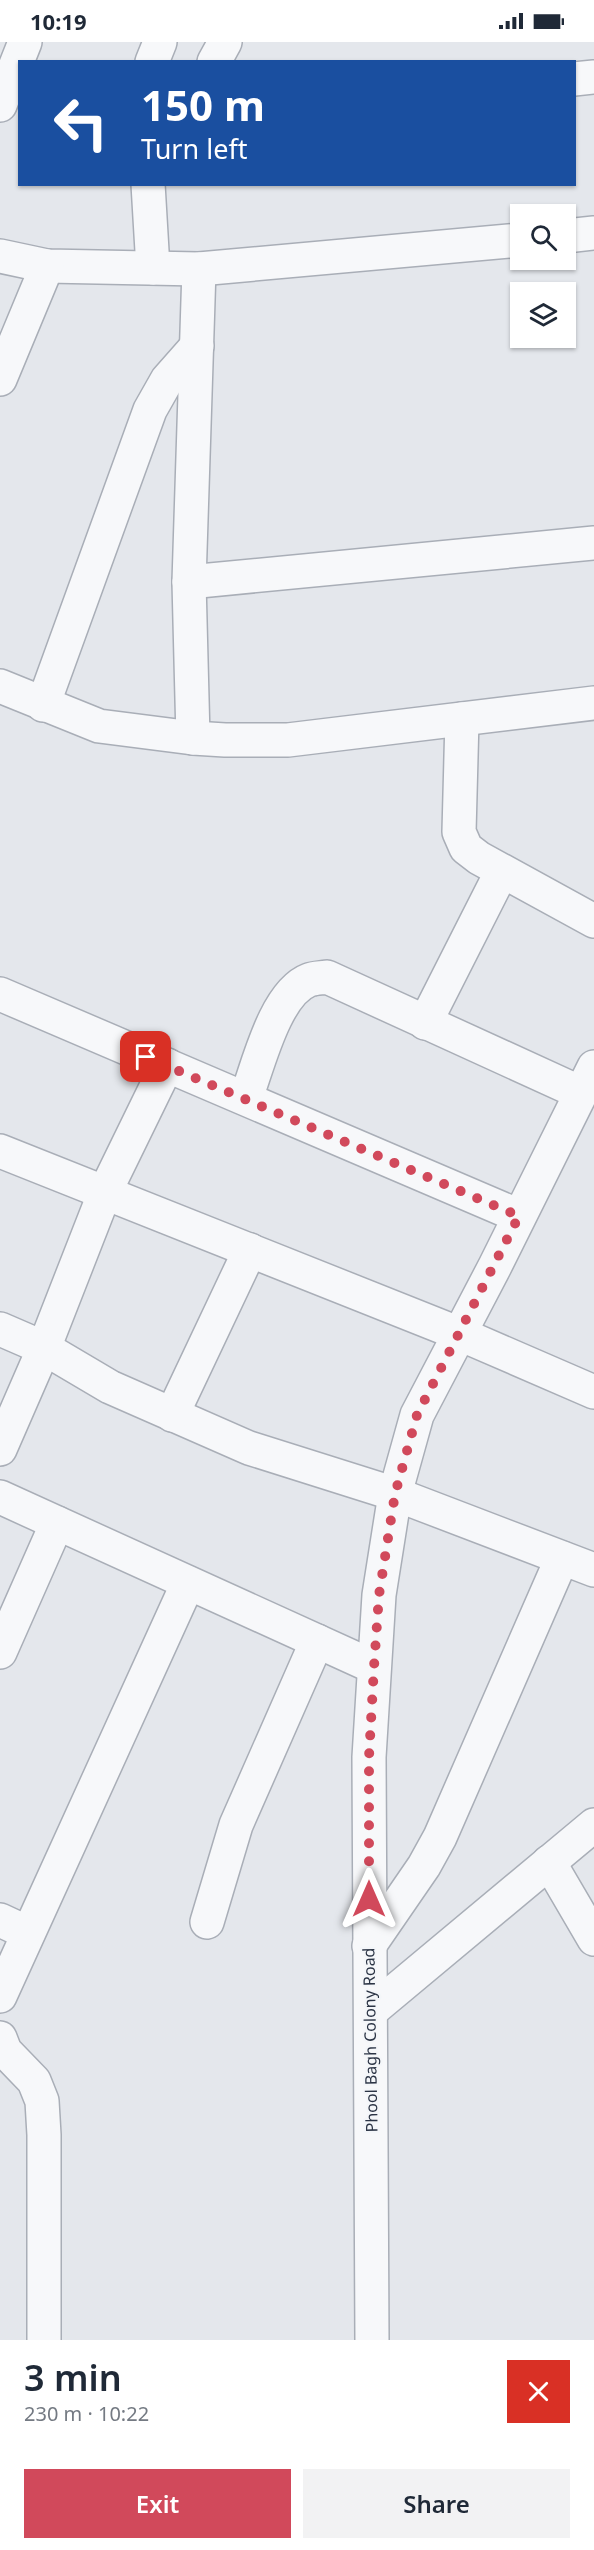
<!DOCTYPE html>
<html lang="en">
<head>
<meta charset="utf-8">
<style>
	:root { --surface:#fff; --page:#f2f2f3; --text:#1f2937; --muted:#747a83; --accent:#d1495b }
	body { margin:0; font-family:"Noto Sans",sans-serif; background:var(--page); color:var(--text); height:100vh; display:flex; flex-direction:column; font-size:22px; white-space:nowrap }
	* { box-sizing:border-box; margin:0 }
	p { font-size:20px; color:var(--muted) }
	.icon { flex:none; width:33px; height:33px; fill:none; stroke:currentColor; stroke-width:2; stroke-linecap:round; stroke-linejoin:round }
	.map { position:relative; height:2298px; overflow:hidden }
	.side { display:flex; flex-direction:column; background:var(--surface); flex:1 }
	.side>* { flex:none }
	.guide { position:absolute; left:18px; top:18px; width:558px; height:126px; border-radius:0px; box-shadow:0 2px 4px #0004; background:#1a4fa0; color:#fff; overflow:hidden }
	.buttons { position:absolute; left:510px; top:162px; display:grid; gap:12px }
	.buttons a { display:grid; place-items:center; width:66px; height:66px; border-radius:0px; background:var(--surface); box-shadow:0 2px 4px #0004; font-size:30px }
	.pin { position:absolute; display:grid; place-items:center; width:51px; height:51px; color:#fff; margin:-26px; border-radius:12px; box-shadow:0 3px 9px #0006 }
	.me { position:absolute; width:66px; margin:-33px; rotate:0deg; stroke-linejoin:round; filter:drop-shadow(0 0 4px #0008) }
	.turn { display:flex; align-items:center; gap:21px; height:126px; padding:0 24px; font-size:27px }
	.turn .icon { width:78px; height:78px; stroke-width:2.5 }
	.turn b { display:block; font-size:42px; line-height:51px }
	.round { display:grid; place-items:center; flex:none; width:63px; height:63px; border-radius:0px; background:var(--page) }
	.head { display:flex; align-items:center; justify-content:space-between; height:102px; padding:0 24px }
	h1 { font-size:36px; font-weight:600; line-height:45px }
	.button { display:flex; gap:12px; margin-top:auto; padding:12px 24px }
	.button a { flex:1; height:69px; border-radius:0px; background:var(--accent); color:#fff; font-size:24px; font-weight:600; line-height:69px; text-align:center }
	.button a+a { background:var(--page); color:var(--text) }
	.status { display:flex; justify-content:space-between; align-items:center; height:42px; padding:0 30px; background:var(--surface); direction:ltr }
	.status svg { height:16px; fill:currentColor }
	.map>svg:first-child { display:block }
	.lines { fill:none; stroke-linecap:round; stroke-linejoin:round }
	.minor-casing { stroke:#a9aeb7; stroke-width:36 }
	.tertiary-casing { stroke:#a9aeb7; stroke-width:36 }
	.minor { stroke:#f7f8fa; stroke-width:33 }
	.tertiary { stroke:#f7f8fa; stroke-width:33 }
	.route { stroke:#d1495b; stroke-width:10; stroke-dasharray:0 18 }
	.labels { text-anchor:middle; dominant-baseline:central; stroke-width:4.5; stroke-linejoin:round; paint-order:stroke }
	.street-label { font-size:16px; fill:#2b3445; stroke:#f4f6f9 }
</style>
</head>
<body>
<div class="status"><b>10:19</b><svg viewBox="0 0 49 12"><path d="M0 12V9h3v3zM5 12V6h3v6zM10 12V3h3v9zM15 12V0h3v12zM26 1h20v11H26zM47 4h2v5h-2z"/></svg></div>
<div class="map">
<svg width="594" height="2298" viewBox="0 0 594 2298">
	<rect width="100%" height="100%" fill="#e4e7ec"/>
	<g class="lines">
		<g class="minor-casing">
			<g id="minor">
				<path d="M152,20l8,-20"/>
				<path d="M214,20l11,-20"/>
				<path d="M574,37l20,-2"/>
				<path d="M148,142l5,84"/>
				<path d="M566,194l28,-3"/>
				<path d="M0,214l47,10 152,3 321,-29"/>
				<path d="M0,337l47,-113"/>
				<path d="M189,540l405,-39"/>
				<path d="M0,644l99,40 94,12 32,2h63l306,-37"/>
				<path d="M43,663l107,-295 17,-30 30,-34"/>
				<path d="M462,677l-3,113 7,16 13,10 115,63"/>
				<path d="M193,696l-4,-156 10,-313"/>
				<path d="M0,952l519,222"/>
				<path d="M425,981l77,-152"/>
				<path d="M246,1056c12,-32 29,-105 63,-118 5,-2 12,-2 18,-3l254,116"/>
				<path d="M0,1109l460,183 134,58"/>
				<path d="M0,1287l44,19 66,39 139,61 146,46 199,76"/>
				<path d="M172,1373l78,-165"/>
				<path d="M0,1407l44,-101 61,-156 62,-127"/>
				<path d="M0,1455l374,170"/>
				<path d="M0,1610l57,-129"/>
				<path d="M549,1820l45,77"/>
				<path d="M0,1878l28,13"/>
				<path d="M207,1880l29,-97 81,-184"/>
				<path d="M369,1904l55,-80 16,-29 122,-279"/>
				<path d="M0,1954l188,-413"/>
				<path d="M371,1969l223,-186"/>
				<path d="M0,1996l5,13 29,30 8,20 2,34v205"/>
			</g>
		</g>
		<g class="tertiary-casing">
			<g id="tertiary">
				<path d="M0,63l25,-63"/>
				<path d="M372,2298l-3,-583 10,-162 16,-101 22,-79 78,-149 99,-199"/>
			</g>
		</g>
		<use href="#minor" class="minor"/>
		<use href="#tertiary" class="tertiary"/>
	</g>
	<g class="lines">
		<path class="route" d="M146,1015l373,159 -102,199 -22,79 -16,101 -5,72 -5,90v142"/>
	</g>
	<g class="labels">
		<g class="street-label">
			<text transform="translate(370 1998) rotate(-91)">Phool Bagh Colony Road</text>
		</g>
	</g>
</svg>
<div class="buttons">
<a><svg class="icon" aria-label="search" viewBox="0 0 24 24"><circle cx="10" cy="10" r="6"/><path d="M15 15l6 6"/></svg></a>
<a><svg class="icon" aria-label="layers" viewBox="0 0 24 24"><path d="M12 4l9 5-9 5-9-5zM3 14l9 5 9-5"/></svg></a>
</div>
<div class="pin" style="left:146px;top:1015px;background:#d93025"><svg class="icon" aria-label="arrive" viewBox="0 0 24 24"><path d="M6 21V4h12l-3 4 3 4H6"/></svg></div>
<svg class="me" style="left:369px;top:1857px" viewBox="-20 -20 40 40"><path d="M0-17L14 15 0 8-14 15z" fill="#d1495b" stroke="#fff" stroke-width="4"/></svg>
<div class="guide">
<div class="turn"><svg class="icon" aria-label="left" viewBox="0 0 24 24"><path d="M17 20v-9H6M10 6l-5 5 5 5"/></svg><div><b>150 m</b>Turn left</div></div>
</div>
</div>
<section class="side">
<div class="head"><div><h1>3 min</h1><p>230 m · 10:22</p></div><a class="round" style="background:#d93025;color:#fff"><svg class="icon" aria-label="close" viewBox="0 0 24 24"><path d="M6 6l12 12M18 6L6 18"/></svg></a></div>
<div class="button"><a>Exit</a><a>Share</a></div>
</section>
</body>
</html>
